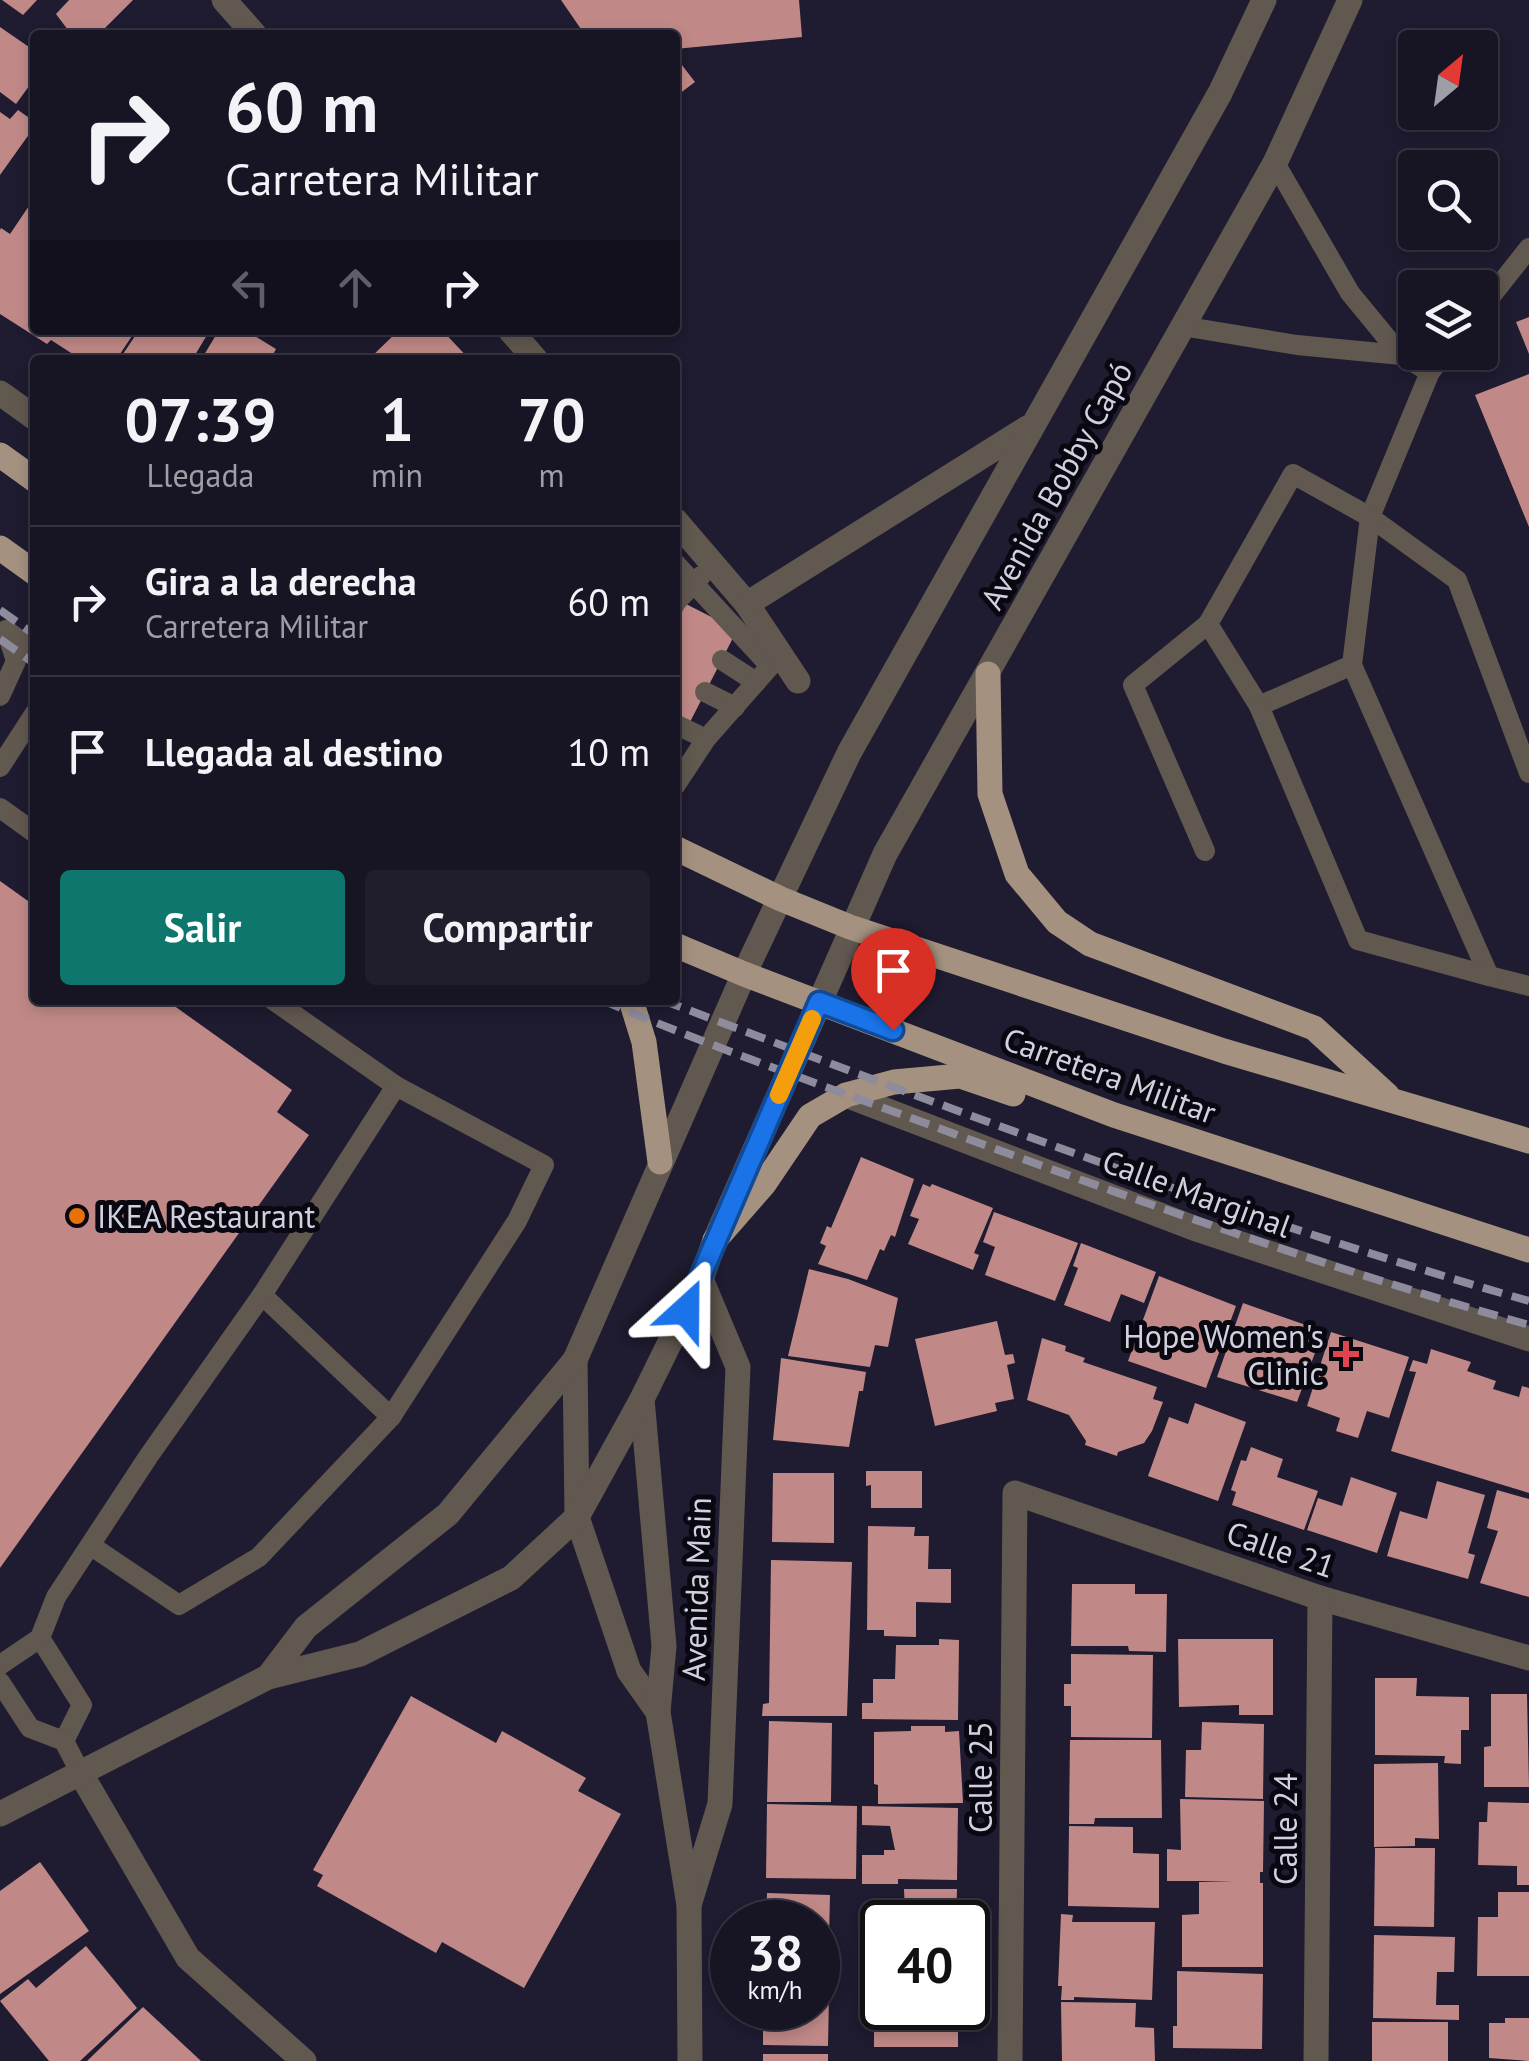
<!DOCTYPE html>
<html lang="es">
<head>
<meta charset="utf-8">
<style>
	:root { --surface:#171424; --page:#201d2c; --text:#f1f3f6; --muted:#9e9ea6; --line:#363341; --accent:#0f766e }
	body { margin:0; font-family:"PT Sans",sans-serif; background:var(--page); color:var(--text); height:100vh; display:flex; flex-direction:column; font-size:38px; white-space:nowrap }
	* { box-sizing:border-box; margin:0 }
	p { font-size:32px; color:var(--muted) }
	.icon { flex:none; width:55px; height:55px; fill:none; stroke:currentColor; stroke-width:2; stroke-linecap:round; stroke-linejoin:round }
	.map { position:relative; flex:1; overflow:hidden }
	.sheet { position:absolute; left:30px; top:355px; width:650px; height:650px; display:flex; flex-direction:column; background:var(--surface); border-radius:10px; box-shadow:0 5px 15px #0003,0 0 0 2px var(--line) }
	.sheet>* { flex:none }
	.banner { position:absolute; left:30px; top:30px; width:650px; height:305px; border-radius:10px; box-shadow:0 5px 15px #0003,0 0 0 2px var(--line); background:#171424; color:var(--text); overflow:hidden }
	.needle { width:65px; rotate:29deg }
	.fabs { position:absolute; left:1398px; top:30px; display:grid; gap:20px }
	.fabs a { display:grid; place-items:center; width:100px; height:100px; border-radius:10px; background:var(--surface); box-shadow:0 5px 15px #0003,0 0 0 2px var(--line); font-size:50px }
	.speed { position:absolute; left:710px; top:1900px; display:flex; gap:20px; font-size:50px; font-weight:700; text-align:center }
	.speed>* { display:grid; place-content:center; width:130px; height:130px; border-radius:50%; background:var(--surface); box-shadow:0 5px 15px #0003,0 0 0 2px var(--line); line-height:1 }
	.speed small { font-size:25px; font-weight:400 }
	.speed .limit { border:5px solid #111; border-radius:15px; background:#fff; color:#111 }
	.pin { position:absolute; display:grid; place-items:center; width:85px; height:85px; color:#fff; margin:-102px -42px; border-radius:50% 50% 50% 0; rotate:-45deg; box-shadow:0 0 10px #0007 }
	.pin .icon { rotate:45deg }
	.me { position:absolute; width:110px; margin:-55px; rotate:24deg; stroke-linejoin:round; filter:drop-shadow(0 0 8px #0008) }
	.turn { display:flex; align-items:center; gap:35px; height:210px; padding:0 30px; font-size:45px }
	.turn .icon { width:130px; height:130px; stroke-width:2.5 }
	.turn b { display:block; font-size:70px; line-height:85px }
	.lanes { display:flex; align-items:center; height:95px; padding:0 30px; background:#0003; justify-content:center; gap:50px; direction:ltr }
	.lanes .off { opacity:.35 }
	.eta { display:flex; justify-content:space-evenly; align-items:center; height:170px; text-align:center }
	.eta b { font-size:60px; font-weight:800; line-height:70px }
	.cta { display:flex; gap:20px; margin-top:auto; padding:20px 30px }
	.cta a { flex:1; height:115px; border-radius:10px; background:var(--accent); color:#fff; font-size:40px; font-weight:800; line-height:115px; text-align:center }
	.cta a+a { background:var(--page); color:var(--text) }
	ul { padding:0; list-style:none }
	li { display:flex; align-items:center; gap:30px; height:150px; padding:0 30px; border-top:2px solid var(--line) }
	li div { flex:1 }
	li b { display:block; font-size:38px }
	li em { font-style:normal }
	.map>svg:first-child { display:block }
	.building { fill:#c08987 }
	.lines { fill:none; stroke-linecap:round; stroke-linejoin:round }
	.service { stroke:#61584f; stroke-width:20 }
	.minor { stroke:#61584f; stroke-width:25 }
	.tertiary { stroke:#61584f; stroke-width:25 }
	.primary { stroke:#a4917f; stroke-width:25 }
	.rail { stroke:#8d8b9c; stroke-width:8; stroke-dasharray:20 10; stroke-linecap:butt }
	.route-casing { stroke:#114b97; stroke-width:25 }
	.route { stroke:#1a73e8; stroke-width:18 }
	.slow { stroke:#f59e0b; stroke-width:18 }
	.food-dot { fill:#e8710a; stroke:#090710; stroke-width:4 }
	.health-dot { fill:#e0444e; stroke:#090710; stroke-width:4 }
	.labels { text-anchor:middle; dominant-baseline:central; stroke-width:10; stroke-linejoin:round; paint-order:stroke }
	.street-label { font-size:32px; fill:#d1d0de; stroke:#090710 }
	.poi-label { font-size:32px; fill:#d1d0de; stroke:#090710; text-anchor:start }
</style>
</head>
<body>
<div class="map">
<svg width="1529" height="2061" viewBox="0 0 1529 2061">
	<rect width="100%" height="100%" fill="#1f1b30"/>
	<g class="building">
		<path d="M2,0h35l-14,15z"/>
		<path d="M69,0h64l-35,35h-35l5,-5 -12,-16z"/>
		<path d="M561,0h238l3,37 -127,12v-14h-90z"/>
		<path d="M0,27l29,20 6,-1v32l-19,26 -16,-12z"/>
		<path d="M675,56l20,26 -20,15z"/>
		<path d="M18,110l17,12v4l-35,49v-63l10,7z"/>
		<path d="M35,197v133h101l-20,30h-34l-31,-20 -4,4 -47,-30v-84l1,-2 9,6z"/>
		<path d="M1529,317v37l-13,-32z"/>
		<path d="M139,330h71l-18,30h-73z"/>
		<path d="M219,330h33l1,5 23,14 -6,11h-69z"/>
		<path d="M399,330h43l28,30h-102z"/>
		<path d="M1529,374v153l-54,-132z"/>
		<path d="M686,604l51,26 -48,94 -14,-7v-92z"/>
		<path d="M0,881l35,25v94h131l126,90 -15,22 32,23 -309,433z"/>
		<path d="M861,1157l53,22 -19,58 -4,-2 -7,16 -4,-2 -13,31 -49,-16 8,-18 -6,-3 7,-17 4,2z"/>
		<path d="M923,1184l7,3 2,-3 61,24 -19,45 5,2 -6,15 -65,-26 11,-25 -9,-3z"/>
		<path d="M994,1212l84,31 -23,58 -70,-26 10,-28 -12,-5z"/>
		<path d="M1081,1243l75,29 -12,31 -23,-9 -11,28 -46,-17 14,-37 -5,-2z"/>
		<path d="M809,1269l39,10 50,19 -10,49 -13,-2 -5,22 -82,-11z"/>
		<path d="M1159,1276l77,30 -30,82 -78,-27z"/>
		<path d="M1243,1303l80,28 -26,71 -80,-25z"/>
		<path d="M997,1321l8,34 8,-1 2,9 -8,2 7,34 -19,4 2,8 -62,15 -20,-87z"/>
		<path d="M1331,1332l78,25 -20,61 -22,-7 -9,27 -22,-7 4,-13 -33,-12z"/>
		<path d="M1042,1338l24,8 -1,5 20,7 -2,4 74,25 -4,12 10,3 -11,29 -8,12 -26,9 -1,4 -32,-11 1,-4 -17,-26 -42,-15z"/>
		<path d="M1431,1349l40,13 -4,9 29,10 -3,8 26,8 3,-11 7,2v105l-138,-42 25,-79 -7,-1 4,-11 14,4z"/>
		<path d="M781,1358l85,14 -3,19h-4l-10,56 -76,-7z"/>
		<path d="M1195,1403l51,19 -28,79 -70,-25 21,-59 19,7z"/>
		<path d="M1251,1447l32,12 -6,18 41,14 -14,39 -72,-25 4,-13 -5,-2 10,-30 5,1z"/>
		<path d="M866,1471h56v37h-51v-23l-5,1z"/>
		<path d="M773,1473h61v70l-62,-1z"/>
		<path d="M1351,1477l46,16 -20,60 -70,-23 11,-32 24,8z"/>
		<path d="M1437,1481l48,14 -17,58 7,2 -7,24 -81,-23 13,-45 27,8z"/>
		<path d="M1497,1490l32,9v98l-49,-14 18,-52 -11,-3z"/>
		<path d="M868,1526l47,1 -1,9h15l-1,33h23v34l-35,-1v35l-32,-1v-6h-17z"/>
		<path d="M771,1560l81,2 -5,154h-85l1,-12 6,-1z"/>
		<path d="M1072,1584h63v10h32l-1,58 -37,-1 -1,-5h-57z"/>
		<path d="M939,1639l20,1 -1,80 -96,-1v-16h11v-24h22l1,-34h43z"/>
		<path d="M1178,1639h95v76h-34v-10l-60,2z"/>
		<path d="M1071,1654l82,1 -1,83 -81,-1v-31h-7v-22h7z"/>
		<path d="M1375,1678h42l-1,18 53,1v33h-8v34l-17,-1 1,-7 -70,-1z"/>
		<path d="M1491,1694h36l2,93h-45v-40l7,-1z"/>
		<path d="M411,1696l85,47 6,-12 84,47 -8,13 43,23 -97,174 -82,-46 -6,11 -119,-67 6,-11 -10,-5z"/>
		<path d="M769,1721l63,2 -1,79h-64z"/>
		<path d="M1202,1722l62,2 -1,75 -78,-2 1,-47h15z"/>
		<path d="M911,1726h34v6l14,-1 4,72 -85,1v-19l-4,-1v-52l37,-1z"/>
		<path d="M1070,1740h91l1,78h-67l-1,6h-25z"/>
		<path d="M1438,1763l1,76 -24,-1v8l-41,1v-83z"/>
		<path d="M1180,1799l84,2 -1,71h-3v11h3v84h-81v-52l17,-1v-32l35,-1h-67v-32l14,1z"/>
		<path d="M1488,1802l41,1v82h-12v-19l-39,-1 1,-43h8z"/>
		<path d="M767,1804l90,2 -1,73 -90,-1z"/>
		<path d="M862,1806l96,2 -1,72 -59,-1v5h-36v-29h22v-5h11l-5,-24 -28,-1z"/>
		<path d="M1069,1826l64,1v26l26,1v54l-91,-2z"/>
		<path d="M1375,1848h60l-1,79 -60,-1z"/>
		<path d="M40,1862l49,69 -89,63v-103z"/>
		<path d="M904,1889h53l-1,33h-74v41h-7v-49l30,-1z"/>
		<path d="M1498,1892h31v84h-52l1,-59h20z"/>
		<path d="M767,1893l63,2 -1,44h5v33l-16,-1v-49h-52z"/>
		<path d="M1061,1914l12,1 -1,7h83l-3,78 -78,-3v3h-13l1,-14h-4z"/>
		<path d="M1374,1935l81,2 -1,35h-17l-1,33h23v15l-86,-2z"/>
		<path d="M86,1946l51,62 -57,53h-31l-49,-60 28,-22 8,9z"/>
		<path d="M874,1971h8v37h76v39h-84z"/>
		<path d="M1177,1971l86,3 -1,75 -89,-1v-22h4z"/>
		<path d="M818,1996h11l-1,50 -65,-1v-37h55z"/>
		<path d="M1061,2002l75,1 -1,24 19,1 1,33h-93z"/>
		<path d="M143,2007l58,54h-114z"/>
		<path d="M1505,2018h24v43l-40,-3v-35h16z"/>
		<rect x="1372" y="2022" width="76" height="39"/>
		<rect x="763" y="2054" width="65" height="7"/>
	</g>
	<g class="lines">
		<g class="service">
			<path d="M1275,163l75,130 51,62 29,17 -60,145 87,63 72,193"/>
			<path d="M1480,310l49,-62"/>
			<path d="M1182,326l115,19 104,10"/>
			<path d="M1430,372l16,-20"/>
			<path d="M675,563l95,103"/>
			<path d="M675,603l26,-27"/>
			<path d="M6,630l29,21"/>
			<path d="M722,660l34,22"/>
			<path d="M1352,665l-93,41 -51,-82 85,-150 77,43 -18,148 137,311 40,10"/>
			<path d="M705,692l30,15"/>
			<path d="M0,696l16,-35 -10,-31"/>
			<path d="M1259,706l99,234 131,36"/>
			<path d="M675,724l31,15"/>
			<path d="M0,767l35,-54"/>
			<path d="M675,786l31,-47 74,-84"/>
			<path d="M0,808l35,25"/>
			<path d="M1205,851l-72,-166 75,-61"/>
			<path d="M273,1000l123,86"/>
			<path d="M262,1295l129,122"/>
			<path d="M40,1638l42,67 -18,36"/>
			<path d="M0,1665l40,-27 16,-41 92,-140 114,-162 134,-209 148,79 -27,56 -126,196 -132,140 -80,48 -89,-60"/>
			<path d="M0,1682l30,46 34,13 17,33"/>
		</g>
		<g class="minor">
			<path d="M0,393l35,25"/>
			<path d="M846,1095l353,135 330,109"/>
			<path d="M81,1774l107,184 116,103"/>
			<path d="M689,1905l31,-101 18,-437 -37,-88"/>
			<path d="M1010,2061l5,-568 305,105 209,60"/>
			<path d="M1316,2061l4,-463"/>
		</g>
		<g class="tertiary">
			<path d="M224,0l31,35"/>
			<path d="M510,330l26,30"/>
			<path d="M675,520l72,84 51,77"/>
			<path d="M747,604l280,-176"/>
			<path d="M575,1360l2,157 52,154 29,41"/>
			<path d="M642,1399l22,247 -6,66 31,193 1,156"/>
			<path d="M268,1677l38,-50 142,-113 127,-154 169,-386 105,-221 371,-660 44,-93"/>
			<path d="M0,1814l268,-137 92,-23 151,-76 66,-61 65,-118 59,-120 14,-39 170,-386 390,-691 75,-163"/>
		</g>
		<g class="primary">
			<path d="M0,455l35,25"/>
			<path d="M0,548l35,25"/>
			<path d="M988,674l2,120 27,80 40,48 33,22 224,84 73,67"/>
			<path d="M675,848l106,51 69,28 374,124 305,90"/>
			<path d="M675,945l69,29 370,141 415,135"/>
			<path d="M631,1000l13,42 16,120"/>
			<path d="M715,1240l49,-56 46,-68 36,-21 48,-13 66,-6 53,18"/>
		</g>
		<g class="rail">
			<path d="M0,610l35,25"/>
			<path d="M0,639l35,25"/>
			<path d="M602,1000c111,48 226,87 339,129 196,72 387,139 588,196"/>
			<path d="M662,1000c286,108 572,217 867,301"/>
		</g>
	</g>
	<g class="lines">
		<g class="route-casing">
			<path id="route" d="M686,1310l133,-308 74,28"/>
		</g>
		<use href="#route" class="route"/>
		<path class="slow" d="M779,1095l33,-76"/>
	</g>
	<circle class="food-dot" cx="77" cy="1216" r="10"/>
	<path class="health-dot" d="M1341 1339h10v10h10v10h-10v10h-10v-10h-10v-10h10z"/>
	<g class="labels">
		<g class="street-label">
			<text transform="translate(1056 485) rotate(-61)">Avenida Bobby Capó</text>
			<text transform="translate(1110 1075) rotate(20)">Carretera Militar</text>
			<text transform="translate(1197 1193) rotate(20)">Calle Marginal</text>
			<text transform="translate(1281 1549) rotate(19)">Calle 21</text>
			<text transform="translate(696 1589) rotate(-88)">Avenida Main</text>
			<text transform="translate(980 1777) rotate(-90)">Calle 25</text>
			<text transform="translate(1285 1829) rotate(-90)">Calle 24</text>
		</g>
		<g class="poi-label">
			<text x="97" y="1216">IKEA Restaurant</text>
			<text x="1324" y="1336" text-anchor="end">Hope Women's<tspan x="1324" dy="37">Clinic</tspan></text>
		</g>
	</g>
</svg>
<div class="fabs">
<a><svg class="needle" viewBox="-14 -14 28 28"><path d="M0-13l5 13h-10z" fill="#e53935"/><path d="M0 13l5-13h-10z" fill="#9e9ea6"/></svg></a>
<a><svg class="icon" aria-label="search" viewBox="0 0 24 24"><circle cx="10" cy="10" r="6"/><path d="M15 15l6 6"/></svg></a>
<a><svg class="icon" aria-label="layers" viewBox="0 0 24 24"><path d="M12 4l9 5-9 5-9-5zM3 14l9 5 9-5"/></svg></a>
</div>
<div class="speed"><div>38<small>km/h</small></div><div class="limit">40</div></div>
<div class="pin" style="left:893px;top:1030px;background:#d93025"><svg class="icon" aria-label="arrive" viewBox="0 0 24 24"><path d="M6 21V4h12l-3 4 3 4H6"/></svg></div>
<svg class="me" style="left:686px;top:1310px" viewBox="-20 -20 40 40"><path d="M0-17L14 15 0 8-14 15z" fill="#1a73e8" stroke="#fff" stroke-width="4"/></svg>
<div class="banner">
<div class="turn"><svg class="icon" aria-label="right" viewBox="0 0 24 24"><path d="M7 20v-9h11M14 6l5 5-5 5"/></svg><div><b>60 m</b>Carretera Militar</div></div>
<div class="lanes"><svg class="icon off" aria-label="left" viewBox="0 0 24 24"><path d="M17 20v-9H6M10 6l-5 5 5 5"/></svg><svg class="icon off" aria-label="ahead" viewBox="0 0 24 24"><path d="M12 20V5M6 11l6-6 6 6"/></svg><svg class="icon" aria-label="right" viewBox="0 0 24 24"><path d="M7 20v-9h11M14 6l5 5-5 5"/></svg></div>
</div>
<section class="sheet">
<div class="eta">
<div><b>07:39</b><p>Llegada</p></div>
<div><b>1</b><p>min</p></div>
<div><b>70</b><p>m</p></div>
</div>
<ul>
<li><svg class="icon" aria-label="right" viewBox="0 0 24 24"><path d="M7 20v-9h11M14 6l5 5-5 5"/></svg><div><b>Gira a la derecha</b><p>Carretera Militar</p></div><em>60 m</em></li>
<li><svg class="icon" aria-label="arrive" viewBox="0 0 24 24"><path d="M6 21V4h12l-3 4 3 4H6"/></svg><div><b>Llegada al destino</b></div><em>10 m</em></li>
</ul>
<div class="cta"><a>Salir</a><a>Compartir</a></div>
</section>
</div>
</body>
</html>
